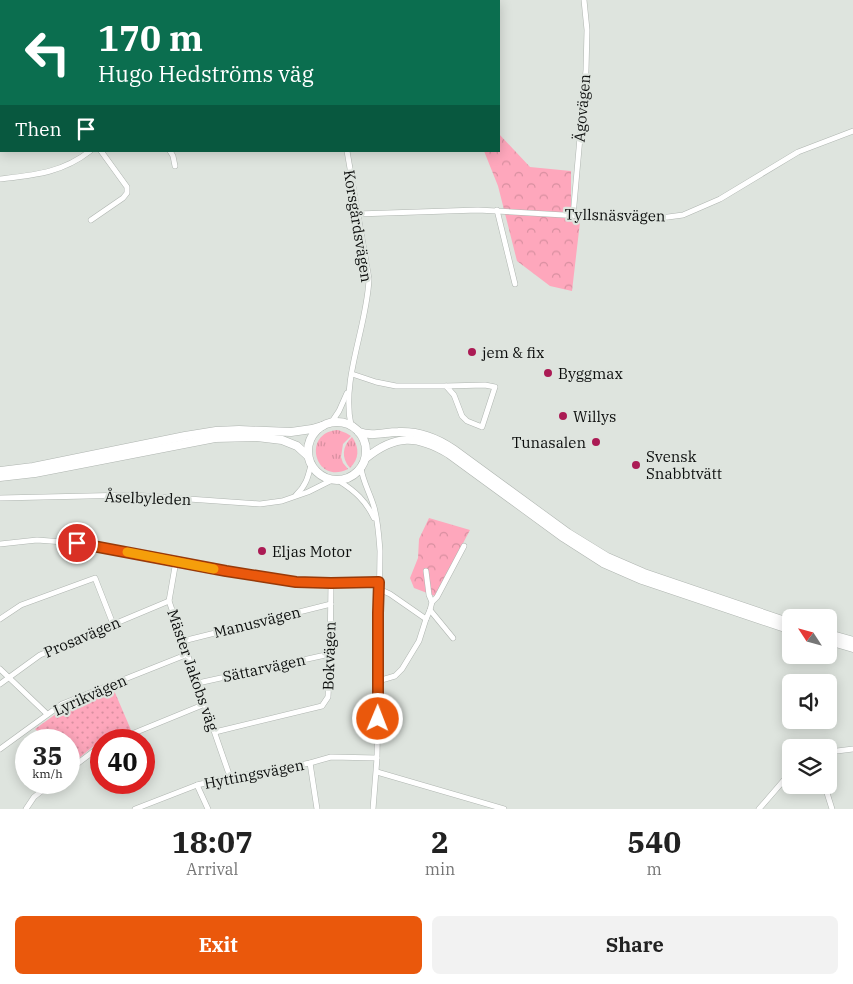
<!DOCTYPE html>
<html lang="en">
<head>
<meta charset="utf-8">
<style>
	:root { --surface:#fff; --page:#f2f2f2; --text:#222; --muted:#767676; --accent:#ea580c }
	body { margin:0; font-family:"IBM Plex Serif",serif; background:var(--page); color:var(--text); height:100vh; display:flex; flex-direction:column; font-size:19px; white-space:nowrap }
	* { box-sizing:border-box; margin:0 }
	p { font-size:16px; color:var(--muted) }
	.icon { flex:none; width:28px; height:28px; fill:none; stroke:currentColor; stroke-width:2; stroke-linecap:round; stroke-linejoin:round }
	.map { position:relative; height:809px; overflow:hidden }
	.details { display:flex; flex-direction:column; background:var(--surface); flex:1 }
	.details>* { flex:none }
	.banner { position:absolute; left:0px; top:0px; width:500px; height:152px; box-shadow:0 2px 12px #0003; background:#0b6e4f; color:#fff; overflow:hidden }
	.needle { width:32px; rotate:306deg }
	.tools { position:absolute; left:782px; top:609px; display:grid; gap:10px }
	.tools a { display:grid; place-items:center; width:55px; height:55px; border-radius:8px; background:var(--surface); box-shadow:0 2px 12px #0003; font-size:25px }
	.speed { position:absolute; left:15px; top:729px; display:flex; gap:10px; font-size:25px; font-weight:700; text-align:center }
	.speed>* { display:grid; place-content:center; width:65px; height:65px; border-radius:50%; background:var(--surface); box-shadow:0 2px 12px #0003; line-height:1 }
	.speed small { font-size:12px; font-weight:400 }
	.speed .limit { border:8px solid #d22; background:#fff; color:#111 }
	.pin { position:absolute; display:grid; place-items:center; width:42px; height:42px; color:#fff; margin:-21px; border:2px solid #fff; border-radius:50%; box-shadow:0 1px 5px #0007 }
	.me { position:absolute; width:55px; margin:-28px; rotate:1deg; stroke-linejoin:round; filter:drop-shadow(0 0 4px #0008) }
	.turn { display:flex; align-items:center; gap:18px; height:105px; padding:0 15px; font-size:22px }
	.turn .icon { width:65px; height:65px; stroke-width:2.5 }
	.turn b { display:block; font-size:35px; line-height:42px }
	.then { display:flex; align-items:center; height:48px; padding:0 15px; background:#0003; gap:10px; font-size:19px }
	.eta { display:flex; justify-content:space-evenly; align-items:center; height:85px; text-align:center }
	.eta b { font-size:30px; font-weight:700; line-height:35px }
	.button { display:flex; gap:10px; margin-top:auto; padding:10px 15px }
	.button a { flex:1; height:58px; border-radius:8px; background:var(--accent); color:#fff; font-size:20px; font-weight:700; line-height:58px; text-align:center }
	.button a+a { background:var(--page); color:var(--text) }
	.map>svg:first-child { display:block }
	.grass { fill:url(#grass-tufts) }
	.forest { fill:url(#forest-crowns) }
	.park { fill:url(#park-dots) }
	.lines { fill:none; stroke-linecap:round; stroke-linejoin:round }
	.minor-casing { stroke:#afb5b0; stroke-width:6 }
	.highway-casing { stroke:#afb5b0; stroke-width:9 }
	.minor { stroke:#fff; stroke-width:5 }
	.highway { stroke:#fff; stroke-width:8 }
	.route-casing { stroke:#983908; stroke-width:12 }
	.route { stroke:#ea580c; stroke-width:9 }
	.slow { stroke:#f59e0b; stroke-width:9 }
	.poi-dot { fill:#ab1b54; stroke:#dee4de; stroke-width:2 }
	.labels { text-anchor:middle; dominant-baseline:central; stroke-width:4.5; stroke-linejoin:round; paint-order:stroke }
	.street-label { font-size:15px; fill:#0c0e0d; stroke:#dee4de }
	.poi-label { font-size:15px; fill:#0c0e0d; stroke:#dee4de; text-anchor:start }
</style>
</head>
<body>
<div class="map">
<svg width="853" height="809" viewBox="0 0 853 809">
	<defs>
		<pattern id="grass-tufts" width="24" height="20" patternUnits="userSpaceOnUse" patternTransform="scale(1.25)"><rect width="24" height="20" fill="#fea7bc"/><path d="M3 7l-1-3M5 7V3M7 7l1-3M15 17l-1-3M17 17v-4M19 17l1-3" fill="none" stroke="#d88fa0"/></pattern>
		<pattern id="forest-crowns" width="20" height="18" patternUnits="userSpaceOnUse" patternTransform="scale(1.25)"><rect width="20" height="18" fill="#fea7bc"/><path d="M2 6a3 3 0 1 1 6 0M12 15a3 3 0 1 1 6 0" fill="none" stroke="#d88fa0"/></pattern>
		<pattern id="park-dots" width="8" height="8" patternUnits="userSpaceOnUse" patternTransform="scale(1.25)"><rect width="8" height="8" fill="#fea7bc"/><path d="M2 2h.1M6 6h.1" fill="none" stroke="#d88fa0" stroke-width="1.8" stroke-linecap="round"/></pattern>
	</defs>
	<rect width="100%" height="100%" fill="#dee4de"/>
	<g class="grass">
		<path d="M338,430l8,3 5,3 -8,8 -2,13 2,6 5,6c-33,17 -47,-37 -10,-39z"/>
		<path d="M352,437c8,11 7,22 -2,31 -9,-10 -8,-22 2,-31z"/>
	</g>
	<g class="forest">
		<path d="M499,134l31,33 41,4v37l9,14 -8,69 -22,-5 -33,-25 -19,-75 -14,-35h15z"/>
		<path d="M429,518l41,12 -35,66 -21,-8 -4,-10 8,-20 1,-19z"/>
	</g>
	<path class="park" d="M113,688l18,42 -27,10h-3l-28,23 -4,-4v-19h-21l-13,-11 32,-23z"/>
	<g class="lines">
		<g class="minor-casing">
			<g id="minor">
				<path d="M67,0l1,1"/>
				<path d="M136,0v1"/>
				<path d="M263,0v1"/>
				<path d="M307,0v1"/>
				<path d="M196,1v-1"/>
				<path d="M0,64l1,1"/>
				<path d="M0,103l1,-2"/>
				<path d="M170,151l3,5 2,10"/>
				<path d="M347,151l22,128c-2,48 -28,100 -18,146"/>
				<path d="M0,179c34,-4 62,-6 90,-28"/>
				<path d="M497,210l18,74"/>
				<path d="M357,214l121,-4 103,6 72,3 30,-4 37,-16 78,-47 55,-21"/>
				<path d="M573,216l13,-146 1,-40 -3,-30"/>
				<path d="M91,220l32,-22 4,-5v-6l-26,-36"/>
				<path d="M352,374l24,8 20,4h50l39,-1 10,2 -13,40 -15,-6 -5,-5 -8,-21 -8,-9"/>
				<path d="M331,423l8,-12 8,-18"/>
				<path d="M361,468c2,14 9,25 13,39 4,14 5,29 6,44l-3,207 -4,51"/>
				<path d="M339,481c16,10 27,20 35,37"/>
				<path d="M296,495c10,-9 12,-18 15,-30"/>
				<path d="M0,498l132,-3 128,9 22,-3 26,-9 24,-12"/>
				<path d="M0,544l37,-4 40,3 149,28 69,11 36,1 48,-1"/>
				<path d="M176,561l-7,40 61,176"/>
				<path d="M379,589l11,5 36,25"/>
				<path d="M432,602l5,-5 27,-51"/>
				<path d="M430,610l23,28"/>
				<path d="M0,619l21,-14 74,-27 18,46"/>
				<path d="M183,641l148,-37"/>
				<path d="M0,669l47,45"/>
				<path d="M378,681l17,-5 7,-7 17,-28 7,-22 4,-9 2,-8 -3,-7 -3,-24"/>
				<path d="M198,683l132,-29"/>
				<path d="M0,684l40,-29 129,-54"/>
				<path d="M215,732l107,-26 6,-9 2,-43 1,-71"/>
				<path d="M117,740l88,-36"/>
				<path d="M0,749l62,-45 126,-50"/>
				<path d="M829,752l24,-3"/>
				<path d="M310,763l7,46"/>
				<path d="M69,770l29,-22 3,-1"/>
				<path d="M377,772l127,37"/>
				<path d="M197,785l11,24"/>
				<path d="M823,785l4,8 5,16"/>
				<path d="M26,809l8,-12 19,-15"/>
				<path d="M135,809l62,-24 33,-8 23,-3 57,-11 21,-6 46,1"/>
				<path d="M759,809l32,-37"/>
			</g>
		</g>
		<g class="highway-casing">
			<g id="highway">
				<circle cx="337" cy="451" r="29"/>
				<path d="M359,432c14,5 25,0 39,0 20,-1 39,6 55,17l115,84 39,24 37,16 147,50"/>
				<path d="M366,458c30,-24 51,-23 83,-4l115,84 39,25 39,17 149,50"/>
				<path d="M0,471l33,-4 152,-31 31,-5 23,-1 52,2 21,-3 10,-3"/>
				<path d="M0,477l35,-4 180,-35 42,-1 25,3 15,6 11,10"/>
				<path d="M829,634l24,7"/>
				<path d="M829,641l24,7"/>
			</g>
		</g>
		<use href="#minor" class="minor"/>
		<use href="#highway" class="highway"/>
	</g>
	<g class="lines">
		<g class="route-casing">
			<path id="route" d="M77,543l149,28 70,11 35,1 48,-1 -1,31v106"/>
		</g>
		<use href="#route" class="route"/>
		<path class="slow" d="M127,552l87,17"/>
	</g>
	<g class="poi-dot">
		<circle cx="472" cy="352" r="5"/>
		<circle cx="548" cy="373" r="5"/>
		<circle cx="563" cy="416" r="5"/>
		<circle cx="596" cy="442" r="5"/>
		<circle cx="636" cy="465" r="5"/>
		<circle cx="262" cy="551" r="5"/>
	</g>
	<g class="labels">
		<g class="street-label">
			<text transform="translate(582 108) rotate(-85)">Ägovägen</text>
			<text transform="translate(615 215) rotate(1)">Tyllsnäsvägen</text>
			<text transform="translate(358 226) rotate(81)">Korsgårdsvägen</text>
			<text transform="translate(148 498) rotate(2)">Åselbyleden</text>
			<text transform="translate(257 622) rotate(-14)">Manusvägen</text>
			<text transform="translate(82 637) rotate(-23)">Prosavägen</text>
			<text transform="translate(329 656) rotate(-88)">Bokvägen</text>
			<text transform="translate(264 668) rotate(-12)">Sättarvägen</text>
			<text transform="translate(193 670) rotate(71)">Mäster Jakobs väg</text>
			<text transform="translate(90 695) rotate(-24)">Lyrikvägen</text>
			<text transform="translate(254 774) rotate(-11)">Hyttingsvägen</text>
		</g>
		<g class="poi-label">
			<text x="482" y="352">jem &amp; fix</text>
			<text x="558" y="373">Byggmax</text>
			<text x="573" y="416">Willys</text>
			<text x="586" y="442" text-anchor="end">Tunasalen</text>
			<text x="646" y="456">Svensk<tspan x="646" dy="17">Snabbtvätt</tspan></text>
			<text x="272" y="551">Eljas Motor</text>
		</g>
	</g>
</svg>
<div class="tools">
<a><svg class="needle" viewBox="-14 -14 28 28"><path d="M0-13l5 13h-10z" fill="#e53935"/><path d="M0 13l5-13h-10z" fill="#767676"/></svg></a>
<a><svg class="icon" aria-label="sound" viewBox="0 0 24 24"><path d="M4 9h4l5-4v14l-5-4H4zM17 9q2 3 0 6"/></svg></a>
<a><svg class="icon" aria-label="layers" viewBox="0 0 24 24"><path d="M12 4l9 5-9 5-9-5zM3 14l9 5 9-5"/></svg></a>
</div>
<div class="speed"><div>35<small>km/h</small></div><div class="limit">40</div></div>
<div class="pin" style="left:77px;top:543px;background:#d93025"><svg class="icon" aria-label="arrive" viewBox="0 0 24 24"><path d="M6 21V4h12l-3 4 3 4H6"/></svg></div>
<svg class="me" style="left:378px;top:719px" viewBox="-20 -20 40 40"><circle r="17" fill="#ea580c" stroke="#fff" stroke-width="3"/><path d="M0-11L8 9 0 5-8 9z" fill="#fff"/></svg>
<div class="banner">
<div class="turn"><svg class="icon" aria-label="left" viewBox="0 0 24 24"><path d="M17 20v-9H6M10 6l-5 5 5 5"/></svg><div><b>170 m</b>Hugo Hedströms väg</div></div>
<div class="then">Then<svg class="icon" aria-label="arrive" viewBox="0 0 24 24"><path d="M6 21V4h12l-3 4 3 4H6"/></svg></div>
</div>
</div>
<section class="details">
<div class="eta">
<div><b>18:07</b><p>Arrival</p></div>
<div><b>2</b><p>min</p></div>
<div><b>540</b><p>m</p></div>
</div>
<div class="button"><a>Exit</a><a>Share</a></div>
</section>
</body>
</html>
